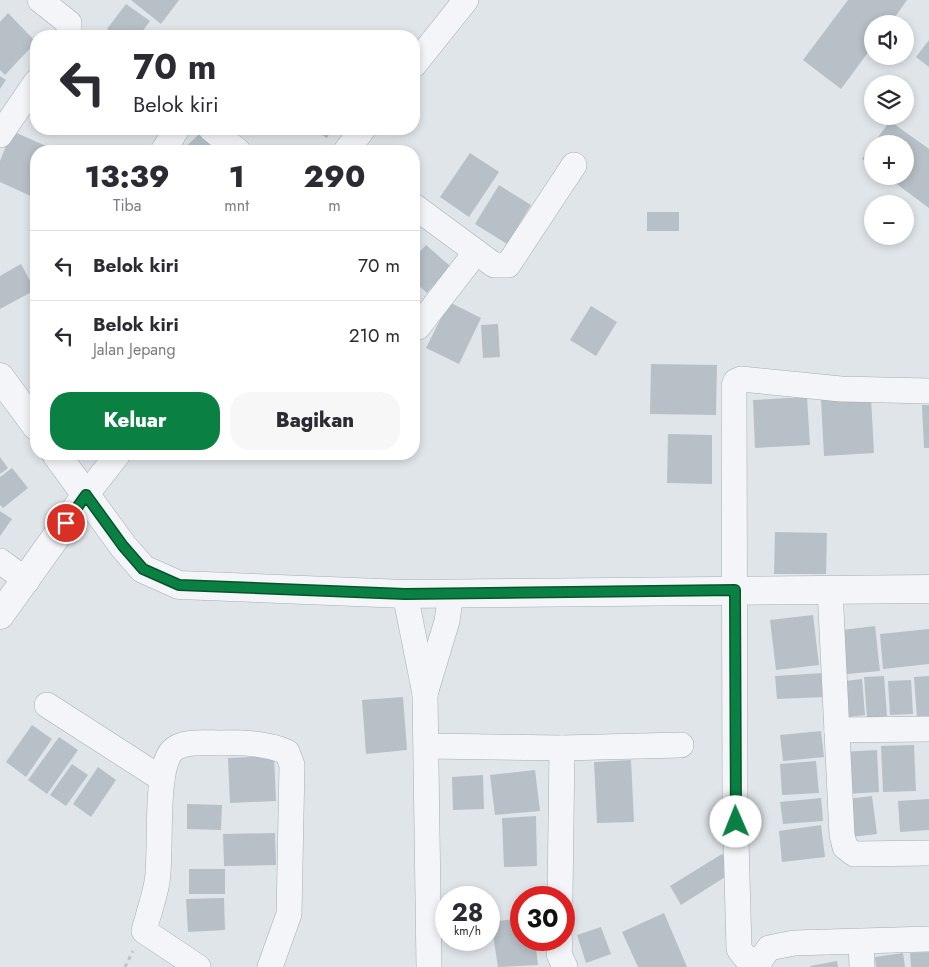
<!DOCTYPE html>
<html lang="id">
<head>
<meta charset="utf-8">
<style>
	:root { --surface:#fff; --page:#f7f7f7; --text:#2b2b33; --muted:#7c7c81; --line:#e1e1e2; --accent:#0b8043 }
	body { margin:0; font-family:Jost,sans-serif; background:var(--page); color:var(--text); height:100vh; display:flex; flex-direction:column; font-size:19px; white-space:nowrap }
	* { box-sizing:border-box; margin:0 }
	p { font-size:16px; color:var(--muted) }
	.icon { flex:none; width:28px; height:28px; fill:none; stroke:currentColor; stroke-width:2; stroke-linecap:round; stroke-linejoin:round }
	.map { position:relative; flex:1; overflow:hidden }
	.drawer { position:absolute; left:30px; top:145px; width:390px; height:315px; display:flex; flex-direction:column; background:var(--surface); border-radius:20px; box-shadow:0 2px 8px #0003 }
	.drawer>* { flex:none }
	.hud { position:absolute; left:30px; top:30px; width:390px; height:105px; border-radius:20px; box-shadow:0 2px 8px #0003; background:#fff; color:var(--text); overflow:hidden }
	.buttons { position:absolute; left:864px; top:15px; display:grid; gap:10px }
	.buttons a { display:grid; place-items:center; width:50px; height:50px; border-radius:50%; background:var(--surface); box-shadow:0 2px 8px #0003; font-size:25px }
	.speed { position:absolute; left:435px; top:886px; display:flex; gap:10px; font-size:25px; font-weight:700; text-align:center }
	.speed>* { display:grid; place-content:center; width:65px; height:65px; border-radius:50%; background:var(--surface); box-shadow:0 2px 8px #0003; line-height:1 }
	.speed small { font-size:12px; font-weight:400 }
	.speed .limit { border:8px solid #d22; background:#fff; color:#111 }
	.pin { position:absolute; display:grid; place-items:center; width:42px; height:42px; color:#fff; margin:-21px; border:2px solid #fff; border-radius:50%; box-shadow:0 1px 5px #0007 }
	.me { position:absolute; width:55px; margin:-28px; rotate:359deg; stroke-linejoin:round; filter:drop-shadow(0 0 4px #0008) }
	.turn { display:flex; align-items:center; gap:18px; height:105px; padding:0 20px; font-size:22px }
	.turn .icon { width:65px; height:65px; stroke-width:2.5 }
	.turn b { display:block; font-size:35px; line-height:42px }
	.eta { display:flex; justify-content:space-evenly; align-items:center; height:85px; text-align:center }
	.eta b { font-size:30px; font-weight:800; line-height:35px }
	.action { display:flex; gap:10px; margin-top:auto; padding:10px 20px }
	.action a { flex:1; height:58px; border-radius:20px; background:var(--accent); color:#fff; font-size:20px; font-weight:800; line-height:58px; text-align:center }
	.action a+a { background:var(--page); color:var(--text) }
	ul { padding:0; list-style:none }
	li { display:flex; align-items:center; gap:15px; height:70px; padding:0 20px; border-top:1px solid var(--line) }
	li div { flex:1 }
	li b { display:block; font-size:19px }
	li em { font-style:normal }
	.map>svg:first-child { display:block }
	.building { fill:#b7bfc7 }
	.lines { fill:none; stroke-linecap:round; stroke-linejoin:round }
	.minor-casing { stroke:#a5adb4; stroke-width:26 }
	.tertiary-casing { stroke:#a5adb4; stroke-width:29 }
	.path { stroke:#bec3c9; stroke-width:3; stroke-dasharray:4 4; stroke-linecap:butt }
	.minor { stroke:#f3f5f8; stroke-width:25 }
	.tertiary { stroke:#f3f5f8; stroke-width:28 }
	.route-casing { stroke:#07532c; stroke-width:12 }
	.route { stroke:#0b8043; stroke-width:9 }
</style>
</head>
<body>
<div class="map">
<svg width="929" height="967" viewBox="0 0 929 967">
	<rect width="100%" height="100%" fill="#e0e5ea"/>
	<g class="building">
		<path d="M131,0h48l-18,24z"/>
		<path d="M848,0h59l-17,24h-18v23l-31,42 -38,-29z"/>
		<path d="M126,4l24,17 -11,15h-22l-10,-7z"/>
		<path d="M8,13l28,29 -31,33 -5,-5v-48z"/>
		<path d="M929,40v27l-13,-10z"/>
		<path d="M0,76l6,4 -6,9z"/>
		<path d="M890,121l39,28v59l-43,-32h19v-32h-32z"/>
		<path d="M205,129l21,22h-45z"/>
		<path d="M312,129h20l-5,9z"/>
		<path d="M12,131l41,18 -1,2h-16v38l-3,8 -33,-15v-21z"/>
		<path d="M872,145v21l-10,-7z"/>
		<path d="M470,153l29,19 -30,45 -29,-20z"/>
		<path d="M499,185l32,20 -24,39 -32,-20z"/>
		<rect x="647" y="212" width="32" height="19"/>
		<path d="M426,245l24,21 -23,27 -13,-12v-23z"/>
		<path d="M21,264l14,26 -35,19v-33z"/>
		<path d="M449,302l32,16 -22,46 -33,-16z"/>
		<path d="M591,306l26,16 -21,34 -26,-16z"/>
		<path d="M498,324l2,33 -17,1 -2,-33z"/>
		<path d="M651,364l66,1 -1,50 -66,-1z"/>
		<path d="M807,397l3,48 -55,3 -2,-48z"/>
		<path d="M871,398l3,55 -50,3 -3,-56z"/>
		<path d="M922,405h7v43h-5z"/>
		<path d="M668,434l44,1v49l-45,-1z"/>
		<path d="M0,457l8,11 -8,6z"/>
		<path d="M12,468l16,20 -25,20 -3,-3v-28z"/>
		<path d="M0,511l12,8 -12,17z"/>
		<path d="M775,532l52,1 -1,41h-52z"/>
		<path d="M813,615l6,50 -43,5 -6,-50z"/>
		<path d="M875,626l5,45 -33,3 -5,-44z"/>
		<path d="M929,629v35l-46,5 -3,-35z"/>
		<path d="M823,673l2,24 -48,2 -2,-23z"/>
		<path d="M884,676l3,40 -20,2 -3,-41z"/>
		<path d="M929,676v41l-12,1 -3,-41z"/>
		<path d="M862,679l3,36 -17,2 -3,-36z"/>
		<path d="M911,680l2,34 -23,1 -2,-34z"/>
		<path d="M403,697l4,53 -41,4 -4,-54z"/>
		<path d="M32,725l20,14 -26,38 -20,-15z"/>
		<path d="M821,731l3,26 -41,4 -3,-26z"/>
		<path d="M59,737l19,13 -31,44 -19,-14z"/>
		<path d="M914,745l2,46 -33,1 -2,-46z"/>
		<path d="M877,750l2,42 -35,2 -2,-42z"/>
		<path d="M274,756l2,45 -46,2 -2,-45z"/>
		<path d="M631,760l3,62 -37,1 -3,-61z"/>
		<path d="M816,761l3,32 -37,2 -2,-31z"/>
		<path d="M72,764l16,11 -22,31 -16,-11z"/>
		<path d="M98,767l18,13 -25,37 -18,-13z"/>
		<path d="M535,770l5,41 -45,4 -5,-40z"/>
		<path d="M483,775l1,34 -31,1 -1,-33z"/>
		<path d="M872,796l5,38 -26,3 -4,-38z"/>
		<path d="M821,798l2,23 -40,3 -3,-22z"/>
		<path d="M929,799v31l-29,2 -2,-31z"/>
		<path d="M187,804l35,1 -1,25 -34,-1z"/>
		<path d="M536,816l1,50 -33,1 -2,-49z"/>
		<path d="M821,825l4,32 -43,5 -3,-31z"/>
		<path d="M275,833l1,32 -52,1 -1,-32z"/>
		<path d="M722,854l11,18 -52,33 -11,-19z"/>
		<rect x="189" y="869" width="36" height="25"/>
		<path d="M224,898l1,32 -37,2 -2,-33z"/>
		<path d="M664,913l23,54h-49l-16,-35z"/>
		<path d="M521,918v22h14l3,25 -40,2 -7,-45z"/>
		<path d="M601,927l10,27 -25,9 -9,-28z"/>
		<path d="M929,952v15h-18l-1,-14z"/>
		<path d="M903,953l2,14h-29l-1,-10z"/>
		<path d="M837,961l1,6h-28v-1z"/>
	</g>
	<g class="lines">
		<g class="minor-casing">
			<g id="minor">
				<path d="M40,0l29,23v13"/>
				<path d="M414,65l52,-65"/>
				<path d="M211,129l27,22"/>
				<path d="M0,135l36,-53"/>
				<path d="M163,151l14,-22"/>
				<path d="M346,151l17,-22"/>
				<path d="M414,206l80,59h14l66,-100"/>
				<path d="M418,327l58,-75"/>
				<path d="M86,495l32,-41"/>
				<path d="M0,561l27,20"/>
				<path d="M830,589l12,246 3,12 9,7 75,-1"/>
				<path d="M405,594l20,100 4,273"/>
				<path d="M425,694l22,-73 4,-28"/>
				<path d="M47,705l115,74"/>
				<path d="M837,730l92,-1"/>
				<path d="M427,746l135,2 119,-3"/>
				<path d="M560,898l2,-150"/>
				<path d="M560,940l-1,14 6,13"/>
				<path d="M861,942l1,25"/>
				<path d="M759,962l-14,-5 -6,-8 -4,-145 -1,-418 2,-5 5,-2 100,10 88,2"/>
				<path d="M198,967l-54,-36c4,-16 10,-32 13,-49 5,-29 -3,-112 15,-131 10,-11 34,-8 48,-8 23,-1 46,0 67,9l5,13 -3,149 -19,53"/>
				<path d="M759,967v-5l10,-14 25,-5 135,-4"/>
			</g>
		</g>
		<g class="tertiary-casing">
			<g id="tertiary">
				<path d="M0,377l36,49"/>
				<path d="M56,454l67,92 20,23 36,16 226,9 524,-5"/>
				<path d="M0,615l86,-120"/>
			</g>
		</g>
		<path class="path" d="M125,967l8,-16"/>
		<use href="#minor" class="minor"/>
		<use href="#tertiary" class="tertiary"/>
	</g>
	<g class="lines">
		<g class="route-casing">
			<path id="route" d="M66,523l20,-28 37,51 20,23 36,16 226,9 330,-4 1,232"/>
		</g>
		<use href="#route" class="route"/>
	</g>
</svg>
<div class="buttons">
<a><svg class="icon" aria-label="sound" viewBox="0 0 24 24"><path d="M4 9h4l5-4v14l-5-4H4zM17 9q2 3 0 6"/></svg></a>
<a><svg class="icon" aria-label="layers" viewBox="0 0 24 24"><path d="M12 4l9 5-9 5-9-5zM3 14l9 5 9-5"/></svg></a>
<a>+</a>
<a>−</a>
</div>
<div class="speed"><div>28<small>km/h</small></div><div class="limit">30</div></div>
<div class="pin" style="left:66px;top:523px;background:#d93025"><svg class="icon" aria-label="arrive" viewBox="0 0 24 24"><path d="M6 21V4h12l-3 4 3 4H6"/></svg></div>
<svg class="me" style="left:736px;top:822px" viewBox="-20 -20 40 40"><circle r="19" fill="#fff"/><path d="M0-13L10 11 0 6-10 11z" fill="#0b8043"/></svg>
<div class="hud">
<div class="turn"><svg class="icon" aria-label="left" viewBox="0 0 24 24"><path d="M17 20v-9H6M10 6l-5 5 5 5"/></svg><div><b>70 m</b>Belok kiri</div></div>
</div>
<section class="drawer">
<div class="eta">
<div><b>13:39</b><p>Tiba</p></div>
<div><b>1</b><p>mnt</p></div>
<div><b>290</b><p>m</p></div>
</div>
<ul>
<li><svg class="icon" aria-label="left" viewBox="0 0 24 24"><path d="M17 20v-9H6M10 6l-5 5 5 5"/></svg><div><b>Belok kiri</b></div><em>70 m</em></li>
<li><svg class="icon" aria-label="left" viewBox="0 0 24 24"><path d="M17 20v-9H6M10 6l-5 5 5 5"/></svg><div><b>Belok kiri</b><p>Jalan Jepang</p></div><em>210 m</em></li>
</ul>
<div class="action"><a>Keluar</a><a>Bagikan</a></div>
</section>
</div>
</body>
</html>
